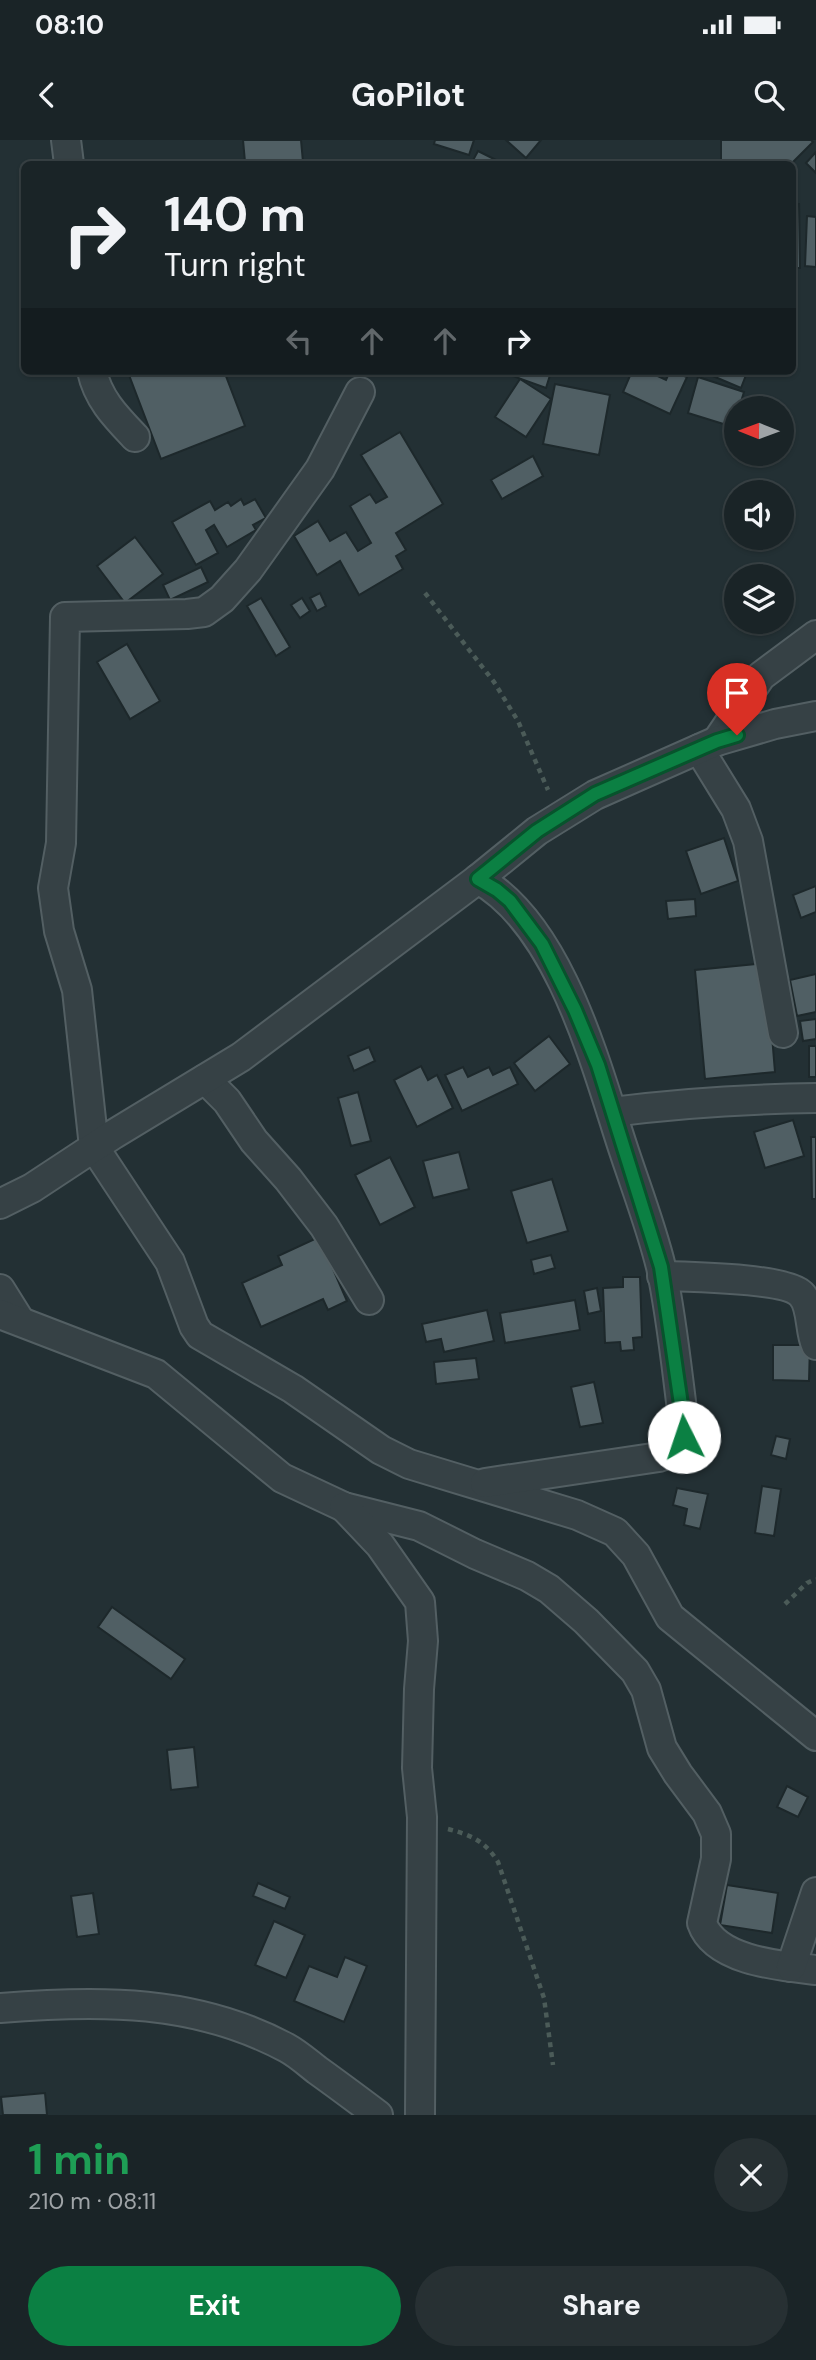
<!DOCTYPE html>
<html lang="en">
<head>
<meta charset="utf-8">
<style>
	:root { --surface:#1a2427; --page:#273033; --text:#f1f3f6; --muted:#9fa4a7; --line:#384144; --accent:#0b8043 }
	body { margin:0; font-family:"DM Sans",sans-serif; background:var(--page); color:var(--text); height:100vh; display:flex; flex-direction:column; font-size:26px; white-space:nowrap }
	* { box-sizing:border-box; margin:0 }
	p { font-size:23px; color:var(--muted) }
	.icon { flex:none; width:38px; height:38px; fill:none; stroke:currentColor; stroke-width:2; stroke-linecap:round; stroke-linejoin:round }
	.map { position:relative; height:1975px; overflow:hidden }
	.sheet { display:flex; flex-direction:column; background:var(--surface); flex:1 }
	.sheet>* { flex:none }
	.hud { position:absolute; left:21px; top:21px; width:775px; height:214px; border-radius:10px; box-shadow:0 2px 5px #0004,0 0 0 2px var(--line); background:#1a2427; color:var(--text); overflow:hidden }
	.needle { width:46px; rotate:271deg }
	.controls { position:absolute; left:724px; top:256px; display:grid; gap:14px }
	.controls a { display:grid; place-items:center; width:70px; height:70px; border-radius:50%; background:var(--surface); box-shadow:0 2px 5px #0004,0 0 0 2px var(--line); font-size:35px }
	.pin { position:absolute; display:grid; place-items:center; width:60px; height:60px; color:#fff; margin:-72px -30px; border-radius:50% 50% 50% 0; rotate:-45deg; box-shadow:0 0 7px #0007 }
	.pin .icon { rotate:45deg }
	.me { position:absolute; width:77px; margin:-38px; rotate:356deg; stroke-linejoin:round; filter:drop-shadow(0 0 5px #0008) }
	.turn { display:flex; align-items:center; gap:24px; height:147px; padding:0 28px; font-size:32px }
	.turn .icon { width:91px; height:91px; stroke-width:2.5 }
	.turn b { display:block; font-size:49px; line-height:60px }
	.lanes { display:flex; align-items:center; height:66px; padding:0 28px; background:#0003; justify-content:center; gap:35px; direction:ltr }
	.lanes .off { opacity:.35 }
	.round { display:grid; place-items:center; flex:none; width:74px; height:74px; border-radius:37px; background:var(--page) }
	.summary { display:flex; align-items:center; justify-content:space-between; height:119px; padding:0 28px }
	h1 { font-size:42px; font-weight:700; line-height:52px; color:#1e9e55 }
	.button { display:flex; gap:14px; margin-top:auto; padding:14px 28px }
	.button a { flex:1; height:80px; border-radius:42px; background:var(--accent); color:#fff; font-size:28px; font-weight:700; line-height:80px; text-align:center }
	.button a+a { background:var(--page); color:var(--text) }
	.status { display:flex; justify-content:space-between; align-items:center; height:49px; padding:0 35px; background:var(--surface); direction:ltr }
	.status svg { height:19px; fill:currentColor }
	header { display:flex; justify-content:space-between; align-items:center; height:91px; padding:0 28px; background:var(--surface); font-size:32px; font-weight:700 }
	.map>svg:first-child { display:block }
	.building { fill:#505f64; stroke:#1d282b; stroke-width:2 }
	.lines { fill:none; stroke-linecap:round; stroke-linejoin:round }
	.minor-casing { stroke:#535f63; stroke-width:32 }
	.path { stroke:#4b5b58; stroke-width:4.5; stroke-dasharray:5 5; stroke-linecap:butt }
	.minor { stroke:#364145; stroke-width:28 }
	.route-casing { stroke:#07532c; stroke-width:18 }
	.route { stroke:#0b8043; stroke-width:12 }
</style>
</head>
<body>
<div class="status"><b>08:10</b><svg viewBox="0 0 49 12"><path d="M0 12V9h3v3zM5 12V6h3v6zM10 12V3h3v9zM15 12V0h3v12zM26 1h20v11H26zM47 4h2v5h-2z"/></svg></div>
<header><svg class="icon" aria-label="back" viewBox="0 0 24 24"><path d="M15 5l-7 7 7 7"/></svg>GoPilot<svg class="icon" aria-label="search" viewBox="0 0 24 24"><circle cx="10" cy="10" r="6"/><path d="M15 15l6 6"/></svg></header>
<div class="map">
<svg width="816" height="1975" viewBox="0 0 816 1975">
	<rect width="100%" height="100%" fill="#233034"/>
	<g class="building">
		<path d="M243,0h58l2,22 12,-1 1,3h-82l11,-2z"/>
		<path d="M435,0h39l-5,15 -35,-11z"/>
		<path d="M506,0h35l-15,18z"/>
		<path d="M721,0h90l2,2 -22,22h-70z"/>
		<path d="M478,11l26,13h-33z"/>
		<path d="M816,12v21l-10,-10z"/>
		<path d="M793,64h6l1,64h-7z"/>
		<path d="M807,76l9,1v50l-11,-1z"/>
		<path d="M139,231h85l21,55 -84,33 -32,-84z"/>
		<path d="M499,231h48l4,1 -5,16z"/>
		<path d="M632,231h15l19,9 4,-9 17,6 -17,37 -47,-22z"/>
		<path d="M701,231h37l8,4 -5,13z"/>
		<path d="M698,237l46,15 -5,16h-2l-4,19 -45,-14z"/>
		<path d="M520,239l31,20 -25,38 -31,-20z"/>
		<path d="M555,244l55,11 -11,60 -56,-11z"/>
		<path d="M400,292l43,72 -47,29 10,17 -10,6 7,13 -44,26 -19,-34 -23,14 -23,-39 24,-15 12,20 16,-9 12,19 13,-8 -21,-37 20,-12 6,9 11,-6 -26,-42z"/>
		<path d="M533,316l10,20 -41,23 -11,-19z"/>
		<path d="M241,359l3,6 11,-6 11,19 -13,7 3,5 -29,17 -13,-22 -8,5 12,23 -22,12 -24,-43 38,-21 5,9 13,-8 3,4z"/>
		<path d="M135,397l28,37 -38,29 -28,-37z"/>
		<path d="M201,427l7,15 -38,18 -7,-15z"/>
		<path d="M320,453l6,13 -9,5 -7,-13z"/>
		<path d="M261,458l29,49 -14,9 -29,-50z"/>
		<path d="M302,458l8,13 -10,7 -9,-13z"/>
		<path d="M127,504l33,57 -30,18 -33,-57z"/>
		<path d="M724,698l14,43 -37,13 -15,-43z"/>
		<path d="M816,746v26l-15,6 -8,-23z"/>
		<path d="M695,759l1,17 -28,3 -2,-18z"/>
		<path d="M766,823l9,109 -70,7 -10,-109z"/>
		<path d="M816,834v38l-19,4 -7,-36z"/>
		<path d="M816,879v20l-13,2 -3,-20z"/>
		<path d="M549,896l21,28 -35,27 -21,-28z"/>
		<rect x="809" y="906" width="7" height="31"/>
		<path d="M369,907l6,14 -21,10 -6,-15z"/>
		<path d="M421,926l7,14 9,-5 16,33 -36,19 -23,-47z"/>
		<path d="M463,927l5,10 21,-10 4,8 17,-8 8,17 -56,27 -17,-36z"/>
		<path d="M358,952l13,49 -20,5 -13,-48z"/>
		<path d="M793,980l11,36 -39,12 -11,-36z"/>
		<path d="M811,997h5v62h-4z"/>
		<path d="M459,1012l10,37 -36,9 -10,-37z"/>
		<path d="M390,1017l25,50 -35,18 -25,-50z"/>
		<path d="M552,1039l16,52 -41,12 -16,-52z"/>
		<path d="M319,1097l28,64 -19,9 -5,-11 -62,28 -19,-44 40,-18 -4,-9z"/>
		<path d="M551,1115l4,13 -21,6 -3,-14z"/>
		<path d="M623,1137h17l2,60 -9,1 1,12 -13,1 -1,-9 -15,1 -2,-55 20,-1z"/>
		<path d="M597,1148l4,23 -13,3 -4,-23z"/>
		<path d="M575,1160l5,30 -75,13 -5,-30z"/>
		<path d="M487,1170l7,31 -50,11 -3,-13 -15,3 -4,-18z"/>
		<path d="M773,1205h37l-1,36 -36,-1z"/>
		<path d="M476,1218l3,21 -43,5 -2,-22z"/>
		<path d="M594,1242l9,41 -23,4 -9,-40z"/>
		<path d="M776,1296l14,3 -4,20 -15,-4z"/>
		<path d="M762,1346l19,3 -7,47 -19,-3z"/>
		<path d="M677,1348l31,6 -8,35 -16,-4 3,-16 -14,-4z"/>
		<path d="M112,1467l73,52 -14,20 -73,-52z"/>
		<path d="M194,1607l4,40 -27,3 -4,-40z"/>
		<path d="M787,1646l21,11 -10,20 -21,-10z"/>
		<path d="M258,1743l32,14 -5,12 -32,-13z"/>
		<path d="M727,1745l51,8 -6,40 -52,-8z"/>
		<path d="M93,1753l6,41 -22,3 -6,-41z"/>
		<path d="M274,1781l31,14 -19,43 -31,-13z"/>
		<path d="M345,1817l22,9 -23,56 -50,-21 15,-35 28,11z"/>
		<path d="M45,1953l2,22h-44l-2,-18z"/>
	</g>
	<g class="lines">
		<g class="minor-casing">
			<g id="minor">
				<path d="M66,0l3,24"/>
				<path d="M92,231c6,28 24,46 43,66"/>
				<path d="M360,252l-40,77 -72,101 -26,29 -18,13 -17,2 -122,3 -4,226 -8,45 6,43 18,59 17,157 76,115 24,64 6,9 93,54 88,61 28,14 168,51 38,17 21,23 34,62 146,119"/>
				<path d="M717,601l44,-65 55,-41"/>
				<path d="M699,609l37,60 12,32 35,192"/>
				<path d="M478,739c81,45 117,183 144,266 13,40 29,81 39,122 11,51 16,106 23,158v12l-5,13 -20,7 -174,26"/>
				<path d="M205,939l22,22 27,40 34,38 36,47 45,74"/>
				<path d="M612,972c68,-9 135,-13 204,-14"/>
				<path d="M0,1064l32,-16 82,-54 127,-77 237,-178 59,-48 58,-36 122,-54 58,-17 41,-8"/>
				<path d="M662,1136c26,1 123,2 139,18 12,12 8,36 15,51"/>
				<path d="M0,1149l20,32"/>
				<path d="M0,1174l156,60 126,104 62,29 75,19 56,28 52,22 22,13 37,32 49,50 11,19 16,58 16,26 29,39 9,21v25l-14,64c13,38 79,43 114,47"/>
				<path d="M344,1367l36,38 40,57 3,39 -4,48 -2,79 5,49 -2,298"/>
				<path d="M791,1827l25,-75"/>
				<path d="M0,1868c100,-8 196,-9 287,40 11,6 21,15 30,22 21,15 41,30 61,45"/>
			</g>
		</g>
		<g class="path">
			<path d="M425,453l69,89 24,39 30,69"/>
			<path d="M785,1464l22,-21 9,-4"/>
			<path d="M448,1689c23,6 37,12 50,33l46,136 9,67"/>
		</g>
		<use href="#minor" class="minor"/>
	</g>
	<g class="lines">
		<g class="route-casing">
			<path id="route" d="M684,1297v-12l-23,-158 -63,-202 -23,-55 -33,-66 -32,-43 -13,-11 -19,-11 59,-48 58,-37 122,-53 20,-6"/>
		</g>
		<use href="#route" class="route"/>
	</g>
</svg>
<div class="controls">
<a><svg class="needle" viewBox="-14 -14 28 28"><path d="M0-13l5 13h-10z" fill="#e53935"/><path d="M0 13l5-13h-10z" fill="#9fa4a7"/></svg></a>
<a><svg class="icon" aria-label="sound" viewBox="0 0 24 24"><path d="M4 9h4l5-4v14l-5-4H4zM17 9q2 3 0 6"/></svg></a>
<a><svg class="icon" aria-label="layers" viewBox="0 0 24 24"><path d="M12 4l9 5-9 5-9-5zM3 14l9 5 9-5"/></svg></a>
</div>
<div class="pin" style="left:737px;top:595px;background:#d93025"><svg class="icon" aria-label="arrive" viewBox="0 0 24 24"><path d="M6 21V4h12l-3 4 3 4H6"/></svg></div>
<svg class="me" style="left:684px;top:1297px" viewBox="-20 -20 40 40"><circle r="19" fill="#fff"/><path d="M0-13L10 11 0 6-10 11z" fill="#0b8043"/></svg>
<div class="hud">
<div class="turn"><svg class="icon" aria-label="right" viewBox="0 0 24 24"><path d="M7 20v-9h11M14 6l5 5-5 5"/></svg><div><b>140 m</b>Turn right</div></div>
<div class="lanes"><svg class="icon off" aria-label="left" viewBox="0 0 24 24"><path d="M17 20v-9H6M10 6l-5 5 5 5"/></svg><svg class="icon off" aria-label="ahead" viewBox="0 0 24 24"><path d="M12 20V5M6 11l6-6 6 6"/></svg><svg class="icon off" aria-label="ahead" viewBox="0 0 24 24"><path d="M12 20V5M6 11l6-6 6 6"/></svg><svg class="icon" aria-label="right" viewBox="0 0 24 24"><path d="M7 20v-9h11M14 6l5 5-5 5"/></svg></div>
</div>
</div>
<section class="sheet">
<div class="summary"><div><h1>1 min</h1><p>210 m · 08:11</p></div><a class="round"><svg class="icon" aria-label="close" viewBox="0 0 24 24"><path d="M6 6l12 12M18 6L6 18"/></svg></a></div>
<div class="button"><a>Exit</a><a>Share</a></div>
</section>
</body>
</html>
